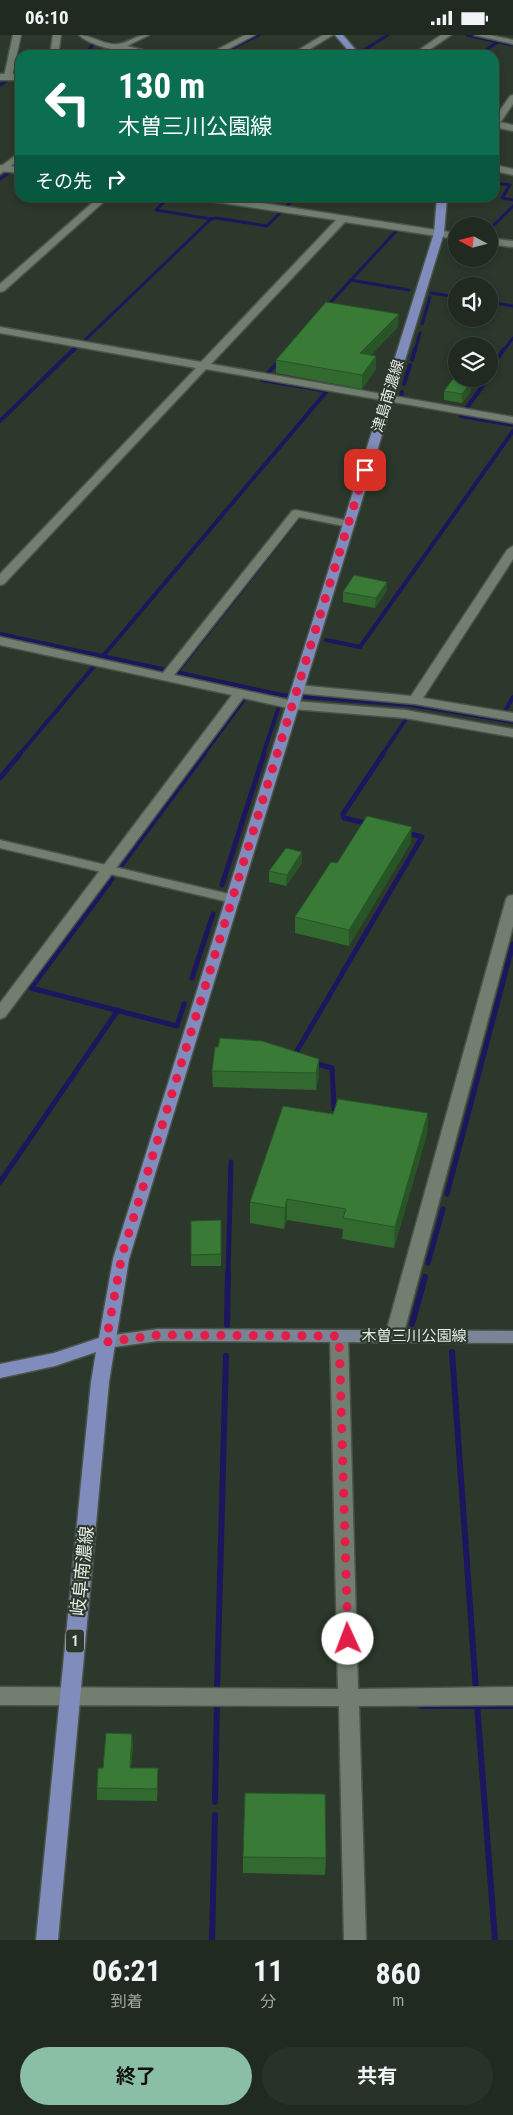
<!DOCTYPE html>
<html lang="ja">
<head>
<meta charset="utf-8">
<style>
	:root { --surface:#212a20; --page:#293229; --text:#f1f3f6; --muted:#a2a7a5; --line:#3e463e; --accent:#8abfa5 }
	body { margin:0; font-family:"Roboto Condensed","Noto Sans JP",sans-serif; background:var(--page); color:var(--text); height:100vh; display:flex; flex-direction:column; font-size:19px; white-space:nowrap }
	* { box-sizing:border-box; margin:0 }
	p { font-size:16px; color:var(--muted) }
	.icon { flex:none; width:28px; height:28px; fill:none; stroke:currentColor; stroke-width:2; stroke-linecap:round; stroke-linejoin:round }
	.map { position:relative; height:1905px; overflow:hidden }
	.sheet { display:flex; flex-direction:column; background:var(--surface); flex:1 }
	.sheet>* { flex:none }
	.top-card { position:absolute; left:15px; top:15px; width:484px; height:152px; border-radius:15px; box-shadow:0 2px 8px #0003,0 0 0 1px var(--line); background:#0b6e4f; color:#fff; overflow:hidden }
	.needle { width:32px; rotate:277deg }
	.controls { position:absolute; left:448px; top:182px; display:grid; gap:10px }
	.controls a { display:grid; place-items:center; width:50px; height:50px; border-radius:50%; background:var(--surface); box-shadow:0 2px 8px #0003,0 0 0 1px var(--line); font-size:25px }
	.pin { position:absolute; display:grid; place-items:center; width:42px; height:42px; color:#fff; margin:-21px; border-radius:10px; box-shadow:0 2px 8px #0006 }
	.me { position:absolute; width:55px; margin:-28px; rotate:358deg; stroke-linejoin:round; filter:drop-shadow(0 0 4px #0008) }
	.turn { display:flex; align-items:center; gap:18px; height:105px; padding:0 20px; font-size:22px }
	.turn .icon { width:65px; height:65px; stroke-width:2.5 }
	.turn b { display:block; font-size:35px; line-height:42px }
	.then { display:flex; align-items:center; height:48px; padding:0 20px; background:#0003; gap:10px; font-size:19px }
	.eta { display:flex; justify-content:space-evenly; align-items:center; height:85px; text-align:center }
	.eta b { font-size:30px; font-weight:700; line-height:35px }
	.primary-button { display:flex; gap:10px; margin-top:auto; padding:10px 20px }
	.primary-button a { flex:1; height:58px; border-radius:30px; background:var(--accent); color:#111; font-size:20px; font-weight:700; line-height:58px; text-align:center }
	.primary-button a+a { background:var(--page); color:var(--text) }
	.status { display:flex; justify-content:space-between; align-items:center; height:35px; padding:0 25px; background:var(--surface); direction:ltr }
	.status svg { height:14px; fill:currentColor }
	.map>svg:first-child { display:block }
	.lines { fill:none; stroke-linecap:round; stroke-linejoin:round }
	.stream-far3 { stroke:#1b165d; stroke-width:3 }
	.stream-far2 { stroke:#1b165d; stroke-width:4 }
	.stream-far1 { stroke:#1b165d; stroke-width:5 }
	.stream { stroke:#1b165d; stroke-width:6 }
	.minor-casing { stroke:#4a5449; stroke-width:3 }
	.tertiary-casing { stroke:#4a5449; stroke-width:3 }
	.secondary-casing { stroke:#4a5449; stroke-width:3 }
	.primary-casing { stroke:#4a5449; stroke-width:3 }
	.minor { fill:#727f70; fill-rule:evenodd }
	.tertiary { fill:#727f70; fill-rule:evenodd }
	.secondary { fill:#798596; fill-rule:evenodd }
	.primary { fill:#808cbb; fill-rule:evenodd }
	.wall { fill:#31692f }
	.shaded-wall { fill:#285526 }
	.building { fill:#397a37; stroke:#285526 }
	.route { stroke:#e11d48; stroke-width:9; stroke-dasharray:0 16.2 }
	.labels { text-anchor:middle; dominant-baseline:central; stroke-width:4.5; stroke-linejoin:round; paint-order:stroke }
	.shield { fill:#2c382b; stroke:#aeb6ac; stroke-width:1 }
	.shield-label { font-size:14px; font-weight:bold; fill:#e5ece4 }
	.street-label { font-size:15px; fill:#e5ece4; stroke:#2c382b }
	.near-street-label { font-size:18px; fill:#e5ece4; stroke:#2c382b }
</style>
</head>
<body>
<div class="status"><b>06:10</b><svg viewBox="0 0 49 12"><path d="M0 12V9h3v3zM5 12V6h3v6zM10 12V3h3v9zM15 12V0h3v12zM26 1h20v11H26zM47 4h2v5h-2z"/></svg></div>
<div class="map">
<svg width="513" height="1905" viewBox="0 0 513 1905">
	<rect width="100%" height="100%" fill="#2c382b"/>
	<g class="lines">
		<g class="stream-far3">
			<path d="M467,0l31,7"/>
			<path d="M97,5l21,5"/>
			<path d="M138,14l9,2"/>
			<path d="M364,15l24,-15"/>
			<path d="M154,17l13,3"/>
			<path d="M85,20l9,-12"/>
			<path d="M218,20l41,-20"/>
			<path d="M478,20l20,-13 15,3"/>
			<path d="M13,39l8,-39"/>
			<path d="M0,50l8,-5"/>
			<path d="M16,132h4"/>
			<path d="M0,144l11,-8"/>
			<path d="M494,148l16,2 -8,13 11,2"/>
			<path d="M169,162l-13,13 55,9"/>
			<path d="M286,172l10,-10"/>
			<path d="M489,195l24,-24"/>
			<path d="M350,245l59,10"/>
			<path d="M431,258l25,4"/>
			<path d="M489,267l24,4"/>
			<path d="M327,271l71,-77"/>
			<path d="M422,289l8,-27"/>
			<path d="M83,307l128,-123 5,-1 51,8 15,-15"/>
			<path d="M73,316l5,-5"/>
			<path d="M415,316l5,-18"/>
			<path d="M503,316l10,-13"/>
		</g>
		<g class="stream-far2">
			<path d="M412,325l3,-11"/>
			<path d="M266,340l14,-15"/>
			<path d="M489,343l8,-11 -5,-1 12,-17"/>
			<path d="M404,349l6,-19"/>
			<path d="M401,362l1,-5"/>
			<path d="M465,375l23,-31"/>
			<path d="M462,379l-1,2 52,9"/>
			<path d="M0,386l74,-72"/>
			<path d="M0,599l282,61 128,10 103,17"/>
			<path d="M326,605l34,7 153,-216"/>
			<path d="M103,621l224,-265 -65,-11"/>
			<path d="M177,637l121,-154"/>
			<path d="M505,676l8,-14"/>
			<path d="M19,720l77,-91"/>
			<path d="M203,720l42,-57"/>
			<path d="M263,720l16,-49"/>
			<path d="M382,720l24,-36"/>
		</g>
		<g class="stream-far1">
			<path d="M0,743l20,-24"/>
			<path d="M369,789l-25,-6 -1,-4 40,-60"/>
			<path d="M120,832l84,-113"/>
			<path d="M112,844l-81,109 146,38 7,-22"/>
			<path d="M222,850l42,-131"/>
			<path d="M192,943l21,-64"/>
			<path d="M294,1021l128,-219 -15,-4"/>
			<path d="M314,1028l18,5 2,41"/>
			<path d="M0,1147l118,-172"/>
			<path d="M447,1159l66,-250"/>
			<path d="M428,1228l15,-54"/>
			<path d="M228,1239l3,-112"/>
		</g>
		<g class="stream">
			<path d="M412,1289l13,-47"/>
			<path d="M227,1290l1,-52"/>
			<path d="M452,1317l24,338"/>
			<path d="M217,1655l9,-334"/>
			<path d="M477,1669l18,236"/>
			<path d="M421,1671h92"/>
			<path d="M215,1767l2,-100"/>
			<path d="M212,1905l3,-125"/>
		</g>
		<g class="minor-casing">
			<g id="minor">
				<path d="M13,0h8l-9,42 -4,3 -4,-3z"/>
				<path d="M79,0c13,0 26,11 39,9 11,-1 16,-9 31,-9l-22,11 36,9c-22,0 -68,-5 -84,-20z"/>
				<path d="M245,0h10l-38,20h-10z"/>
				<path d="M323,0h10l-33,20h-10z"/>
				<path d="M441,0h10l-29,20h-10z"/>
				<path d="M474,0h16l23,5v4z"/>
				<path d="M513,60v9l-16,23 -3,1v-9l16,-23z"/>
				<path d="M0,130l20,2v6l-20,-2z"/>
				<path d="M494,130l19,4v6l-19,-4z"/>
				<path d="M99,162h10l-105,94 -4,1v-8z"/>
				<path d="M199,162h25l232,36v6l-111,-17 -134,142 302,53v6l-307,-54 -202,215 -4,1v-11l196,-206 -196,-35v-6l201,35 135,-142 -133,-20z"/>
				<path d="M489,203l24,3v6l-24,-3z"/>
				<path d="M296,475l53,11 6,3 -6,3 -50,-10 -125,158 119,26 112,9 108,19v8l-108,-19 -112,-9 -50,-11 -238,319 -5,2v-16l232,-308 -232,-50v-8l163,36 129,-162z"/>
				<path d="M513,511v13l-90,139 90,15v8l-98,-17 -117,-11 -6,-4 6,-4 113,11 96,-146z"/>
				<path d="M513,860v31l-110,410 -3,5 -6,1 -6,-1 -3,-5 121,-437 2,-3z"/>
				<path d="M339,1295l6,1 3,5 10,353 155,-2v18l-154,1 7,234h-22l-5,-234 -339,-1v-18l338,2 -8,-353 3,-5z"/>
			</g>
		</g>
		<g class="tertiary-casing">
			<g id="tertiary">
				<path d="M53,0h8l-3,20h-8z"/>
				<rect x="0" y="39" width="20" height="6"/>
				<path d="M494,86l19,4v6l-19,-4z"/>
				<path d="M20,117v7l-20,15v-7z"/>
				<path d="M0,805l233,55 5,1 2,3 -2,3 -5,1 -233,-55z"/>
			</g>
		</g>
		<g class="secondary-casing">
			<path id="secondary" d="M158,1294l355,2v12l-355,-2 -52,7 -6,-1 -3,-5 3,-5 6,-1z"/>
		</g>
		<g class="primary-casing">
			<g id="primary">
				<path d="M335,0h8l17,20h-8z"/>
				<path d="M437,162h10l-3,36 -315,1026 -20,123 -51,558h-22l55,-558 5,-30 -41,14 -55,12v-14l54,-11 45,-15 14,-79 321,-1026z"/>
			</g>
		</g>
		<use href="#minor" class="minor"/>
		<use href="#tertiary" class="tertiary"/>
		<use href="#secondary" class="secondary"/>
		<use href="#primary" class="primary"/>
	</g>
	<g class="wall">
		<path d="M398,292l-27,28 5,1v13l-14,20 -86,-16v-13z"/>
		<path d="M471,347v9l-9,12 -18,-3v-9z"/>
		<path d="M387,547l-1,10 -11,16 -32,-6v-10z"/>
		<path d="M411,807l-62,104 -54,-13v-16z"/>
		<path d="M302,828l-16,23 -17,-4v-11z"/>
		<path d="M262,1006l57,34 -3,15 -103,-3 -1,-16 6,-24z"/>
		<path d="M428,1078l-1,21 -33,114 -52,-9 1,-10 -56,-9 -3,9 -34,-6v-21l83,-88z"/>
		<path d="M221,1185v46h-30v-11z"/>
		<path d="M133,1710l-2,23 27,12 -1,21 -60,-1v-12l6,-20z"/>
		<path d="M243,1822l83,1 -1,17 -82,-2z"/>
	</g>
	<g class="shaded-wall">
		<path d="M399,279l-1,13 -39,40 1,-14z"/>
		<path d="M376,321v13l-14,20v-14z"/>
		<path d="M471,347v9l-9,12v-9z"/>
		<path d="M387,547l-1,10 -11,16 1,-10z"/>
		<path d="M412,792l-1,15 -62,104v-16z"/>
		<path d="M302,817v11l-16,23 1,-11z"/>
		<path d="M319,1024v16l-3,15v-17z"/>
		<path d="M428,1078l-1,21 -33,114 1,-21z"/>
		<path d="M287,1164v21l-3,9 1,-21z"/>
		<path d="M132,1699l1,11 -3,35v-12z"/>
	</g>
	<g class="building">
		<path d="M326,267l73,12 -39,39 16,3 -14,19 -86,-15z"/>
		<path d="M453,344l18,3 -9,12 -18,-3z"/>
		<path d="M354,540l33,7 -11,16 -33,-6z"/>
		<path d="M367,781l45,11 -63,103 -54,-13 36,-55 6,1z"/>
		<path d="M286,813l16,4 -15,23 -18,-4z"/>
		<path d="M220,1003l42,3 57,18 -3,14 -104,-2 3,-24h3z"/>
		<path d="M338,1064l90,14 -33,114 -52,-9 3,-9 -59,-10 -2,9 -35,-6 33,-96 50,8z"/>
		<path d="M221,1185v34l-30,1v-34z"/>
		<path d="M106,1698l26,1 -2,34h28l-1,21 -60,-1 1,-20h5z"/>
		<path d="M245,1758l80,1 1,64 -83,-1z"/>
	</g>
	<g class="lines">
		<path class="route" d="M348,1604l-9,-303 -181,-1 -52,7 16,-87 243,-785"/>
	</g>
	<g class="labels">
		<rect class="shield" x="66" y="1594.5" width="18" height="23" rx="4"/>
		<g class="shield-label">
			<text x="75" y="1606">1</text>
		</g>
		<g class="street-label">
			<text transform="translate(388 361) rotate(-73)">津島南濃線</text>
			<text x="414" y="1301">木曽三川公園線</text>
		</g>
		<g class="near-street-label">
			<text transform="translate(82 1536) rotate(-84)">岐阜南濃線</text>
		</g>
	</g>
</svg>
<div class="controls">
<a><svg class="needle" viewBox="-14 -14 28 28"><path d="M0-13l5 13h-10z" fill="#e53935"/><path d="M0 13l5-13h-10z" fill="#a2a7a5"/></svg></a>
<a><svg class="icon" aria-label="sound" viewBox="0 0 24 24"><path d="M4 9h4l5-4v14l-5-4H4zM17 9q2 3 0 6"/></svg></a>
<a><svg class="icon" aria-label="layers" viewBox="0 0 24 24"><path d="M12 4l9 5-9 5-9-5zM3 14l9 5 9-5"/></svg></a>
</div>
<div class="pin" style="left:365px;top:435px;background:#d93025"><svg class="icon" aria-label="arrive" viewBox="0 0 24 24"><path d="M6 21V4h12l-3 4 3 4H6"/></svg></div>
<svg class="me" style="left:348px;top:1604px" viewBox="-20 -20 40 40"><circle r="19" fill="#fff"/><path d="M0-13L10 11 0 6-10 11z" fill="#e11d48"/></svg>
<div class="top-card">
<div class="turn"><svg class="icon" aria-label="left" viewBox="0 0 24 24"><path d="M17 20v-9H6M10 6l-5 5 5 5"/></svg><div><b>130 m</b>木曽三川公園線</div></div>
<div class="then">その先<svg class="icon" aria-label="right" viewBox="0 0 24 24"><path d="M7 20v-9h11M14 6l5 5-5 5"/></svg></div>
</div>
</div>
<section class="sheet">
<div class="eta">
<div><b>06:21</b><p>到着</p></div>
<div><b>11</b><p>分</p></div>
<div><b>860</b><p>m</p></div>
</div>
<div class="primary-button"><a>終了</a><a>共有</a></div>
</section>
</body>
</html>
